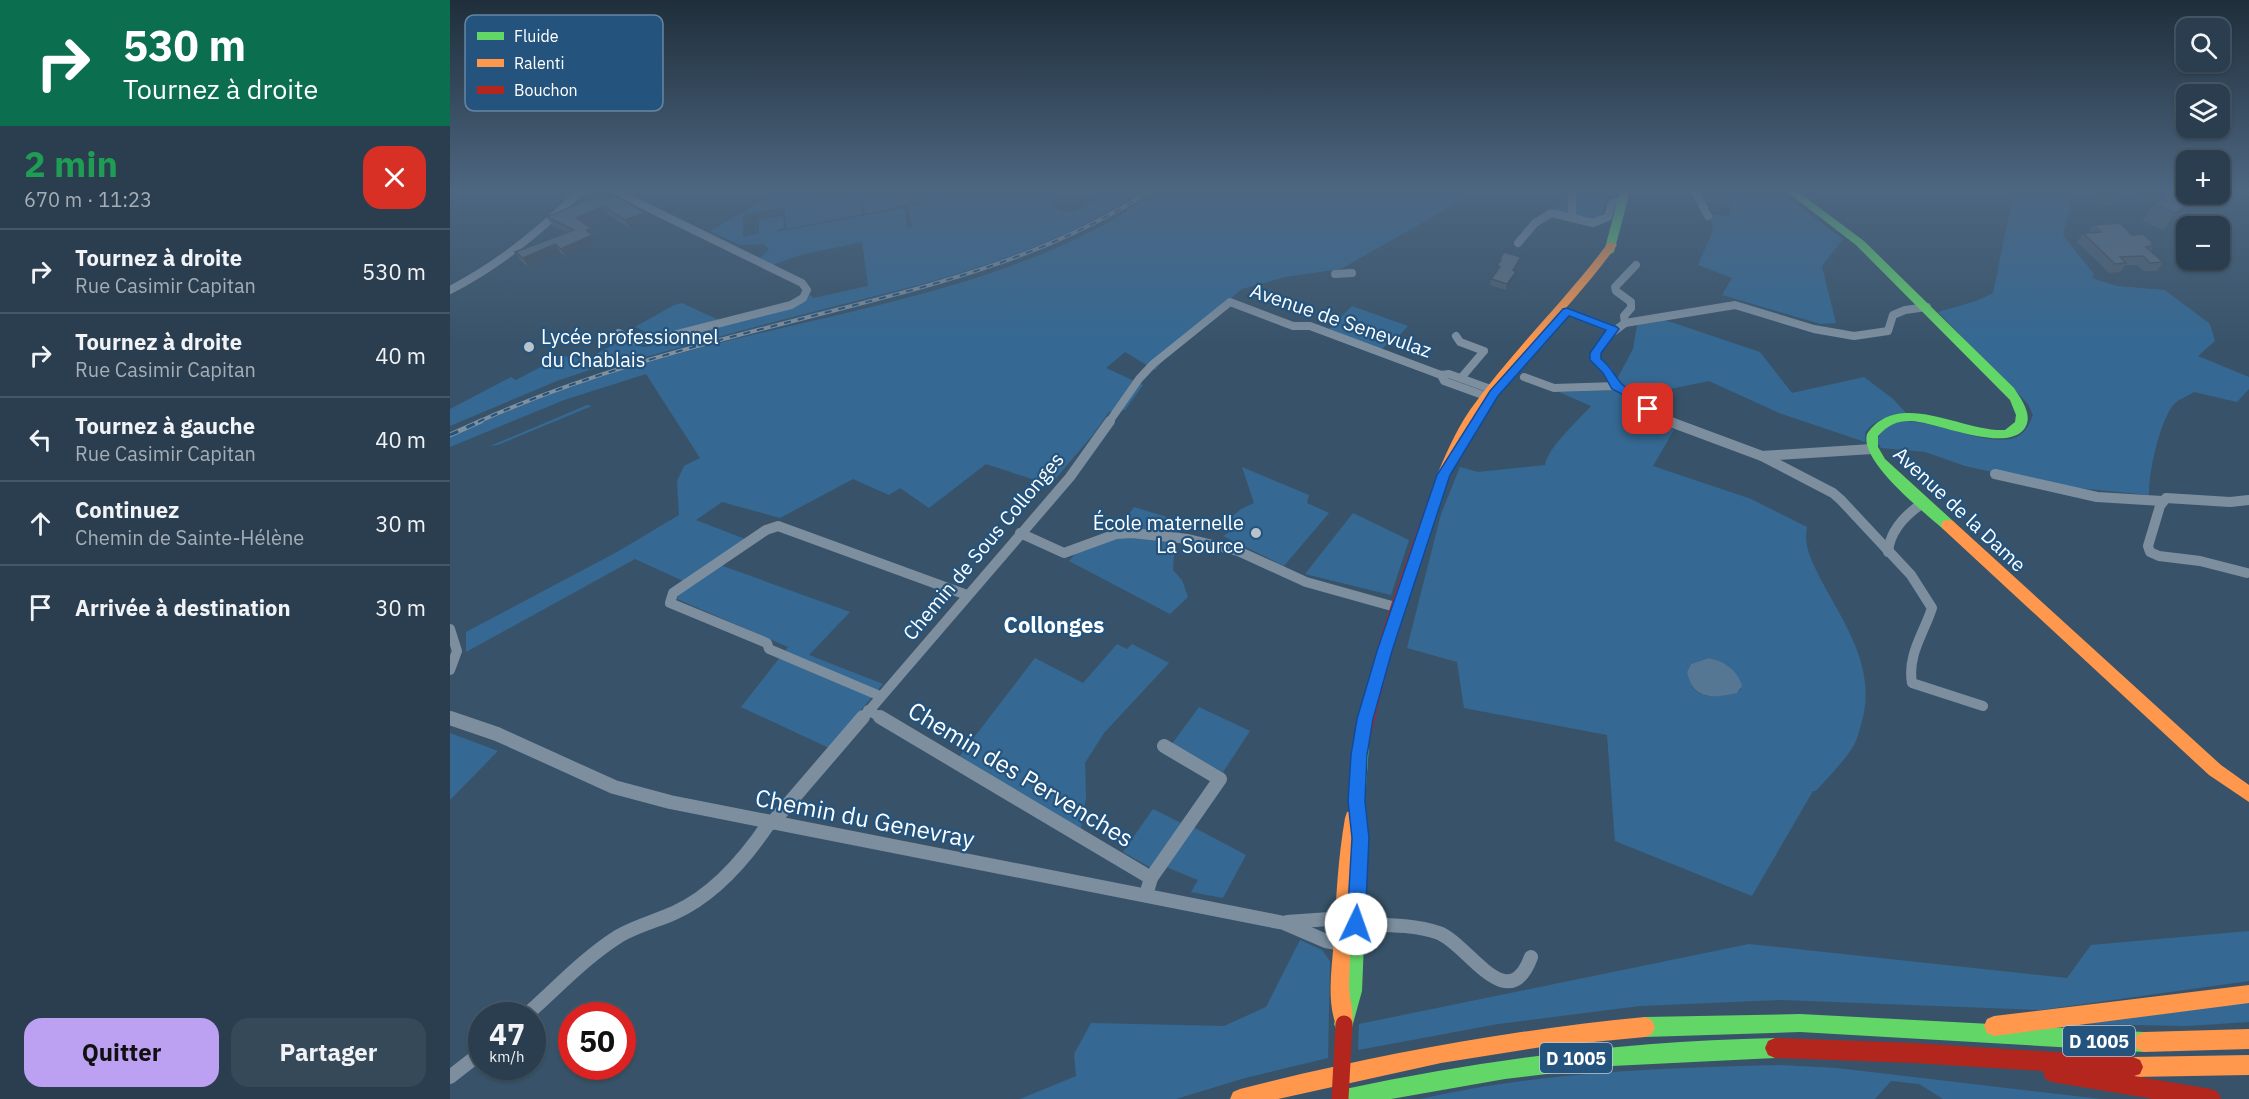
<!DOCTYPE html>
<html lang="fr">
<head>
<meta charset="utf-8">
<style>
	:root { --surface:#2a3e4f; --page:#364959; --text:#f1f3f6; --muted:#a5aeb7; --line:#465766; --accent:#bca0f2 }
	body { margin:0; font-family:"IBM Plex Sans",sans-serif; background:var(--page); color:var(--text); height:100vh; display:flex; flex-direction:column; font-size:22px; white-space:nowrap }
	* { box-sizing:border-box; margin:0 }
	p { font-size:20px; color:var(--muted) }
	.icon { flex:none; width:33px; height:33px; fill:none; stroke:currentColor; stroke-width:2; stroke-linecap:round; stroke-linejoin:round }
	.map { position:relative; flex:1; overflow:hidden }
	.panel { display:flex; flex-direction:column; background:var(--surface); width:450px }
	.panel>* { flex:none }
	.banner { background:#0b6e4f; color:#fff; overflow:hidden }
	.controls { position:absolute; left:1726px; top:18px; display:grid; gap:12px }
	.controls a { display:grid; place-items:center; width:54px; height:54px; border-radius:12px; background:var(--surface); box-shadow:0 2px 4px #0004,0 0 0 2px var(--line); font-size:30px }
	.speed { position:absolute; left:18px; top:1002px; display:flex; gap:12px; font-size:30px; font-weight:700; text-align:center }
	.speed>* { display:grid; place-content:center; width:78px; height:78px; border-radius:50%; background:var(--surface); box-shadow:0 2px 4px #0004,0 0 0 2px var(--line); line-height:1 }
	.speed small { font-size:15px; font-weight:400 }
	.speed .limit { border:9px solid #d22; background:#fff; color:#111 }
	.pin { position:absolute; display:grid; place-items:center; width:51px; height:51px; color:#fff; margin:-26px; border-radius:12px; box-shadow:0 3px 9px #0006 }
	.me { position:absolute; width:66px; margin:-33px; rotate:3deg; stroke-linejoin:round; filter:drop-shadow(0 0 4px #0008) }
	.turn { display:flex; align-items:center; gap:21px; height:126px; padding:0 24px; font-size:27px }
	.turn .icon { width:78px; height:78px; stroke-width:2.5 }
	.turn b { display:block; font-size:42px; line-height:51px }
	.round { display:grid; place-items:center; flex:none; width:63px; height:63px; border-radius:18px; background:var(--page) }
	.headline { display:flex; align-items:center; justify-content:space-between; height:102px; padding:0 24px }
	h1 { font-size:36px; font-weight:800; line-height:45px; color:#1e9e55 }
	.primary-button { display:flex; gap:12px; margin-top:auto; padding:12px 24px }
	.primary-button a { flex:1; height:69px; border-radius:18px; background:var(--accent); color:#111; font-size:24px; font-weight:800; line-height:69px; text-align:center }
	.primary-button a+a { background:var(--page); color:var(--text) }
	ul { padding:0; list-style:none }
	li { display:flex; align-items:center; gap:18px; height:84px; padding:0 24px; border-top:2px solid var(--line) }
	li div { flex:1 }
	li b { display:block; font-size:22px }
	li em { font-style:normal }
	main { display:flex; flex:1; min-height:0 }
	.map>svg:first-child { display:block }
	.green { fill:#356993; fill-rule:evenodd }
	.water { fill:#567794 }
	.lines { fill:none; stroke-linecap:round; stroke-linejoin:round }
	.street-far2 { stroke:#7d8f9f; stroke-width:8 }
	.street-far1 { stroke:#7d8f9f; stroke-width:10 }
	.street { stroke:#7d8f9f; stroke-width:14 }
	.fast { fill:#63d668; fill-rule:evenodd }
	.slow { fill:#ff974d; fill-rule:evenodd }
	.jam { fill:#b3261e; fill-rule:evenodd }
	.rail-far1-casing { stroke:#7f909f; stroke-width:4 }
	.rail-casing { stroke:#7f909f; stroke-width:5 }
	.rail-far1 { stroke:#24547d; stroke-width:2; stroke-dasharray:7; stroke-linecap:butt }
	.rail { stroke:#24547d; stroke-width:3; stroke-dasharray:9; stroke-linecap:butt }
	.jam-bridge { stroke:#b3261e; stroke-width:17 }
	.wall { fill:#4e606f }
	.shaded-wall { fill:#404e5a }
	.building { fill:#5b7081; stroke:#404e5a; stroke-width:1.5 }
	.route { fill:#1a73e8; stroke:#114b97; stroke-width:1.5 }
	.poi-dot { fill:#b9c3ca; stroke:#24547d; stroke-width:2 }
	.labels { text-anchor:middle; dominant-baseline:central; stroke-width:4.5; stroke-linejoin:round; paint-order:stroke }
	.shield { fill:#24547d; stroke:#bdccd8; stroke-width:1.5 }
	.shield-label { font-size:18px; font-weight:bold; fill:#fff }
	.street-label { font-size:20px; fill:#fff; stroke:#24547d }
	.poi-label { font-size:20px; fill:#fff; stroke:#24547d; text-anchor:start }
	.quarter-label { font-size:22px; font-weight:bold; fill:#fff; stroke:#24547d }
	.near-street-label { font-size:24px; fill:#fff; stroke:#24547d }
	.key { fill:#24547d; stroke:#6687a4; stroke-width:1.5 }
	.key-label { font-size:16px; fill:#fff }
</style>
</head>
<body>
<main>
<section class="panel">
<div class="banner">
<div class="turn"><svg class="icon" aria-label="right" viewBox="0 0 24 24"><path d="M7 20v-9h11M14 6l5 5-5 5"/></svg><div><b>530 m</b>Tournez à droite</div></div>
</div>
<div class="headline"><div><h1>2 min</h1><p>670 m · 11:23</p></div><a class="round" style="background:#d93025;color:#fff"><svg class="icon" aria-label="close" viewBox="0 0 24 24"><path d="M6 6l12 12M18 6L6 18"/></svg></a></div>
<ul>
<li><svg class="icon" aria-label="right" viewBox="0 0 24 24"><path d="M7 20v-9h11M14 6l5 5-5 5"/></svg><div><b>Tournez à droite</b><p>Rue Casimir Capitan</p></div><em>530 m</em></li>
<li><svg class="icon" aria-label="right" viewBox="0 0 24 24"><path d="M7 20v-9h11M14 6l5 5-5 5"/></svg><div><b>Tournez à droite</b><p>Rue Casimir Capitan</p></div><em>40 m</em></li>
<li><svg class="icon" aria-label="left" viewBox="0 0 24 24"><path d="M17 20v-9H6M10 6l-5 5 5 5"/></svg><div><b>Tournez à gauche</b><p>Rue Casimir Capitan</p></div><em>40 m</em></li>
<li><svg class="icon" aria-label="ahead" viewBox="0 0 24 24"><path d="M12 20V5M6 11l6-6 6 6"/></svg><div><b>Continuez</b><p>Chemin de Sainte-Hélène</p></div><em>30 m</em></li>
<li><svg class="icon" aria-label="arrive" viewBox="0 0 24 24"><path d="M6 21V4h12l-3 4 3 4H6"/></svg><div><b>Arrivée à destination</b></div><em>30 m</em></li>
</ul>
<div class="primary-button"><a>Quitter</a><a>Partager</a></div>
</section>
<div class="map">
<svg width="1799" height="1099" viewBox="0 0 1799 1099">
	<rect width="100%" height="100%" fill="#385369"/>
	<g class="green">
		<path d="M331,191l78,1 -116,23v22l16,-3v-14l24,-4 1,12 -7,2v2l127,-24 4,20 4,-1 -4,-20 41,-8 -29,4 -29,-10 1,-2h171l-8,5 -3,7c15,22 40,-3 55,-10 9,-4 24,-2 34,-2 -94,64 -204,90 -313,117 -72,18 -143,38 -215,58v-4l-56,19 -107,45v-17l61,-32 5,3 47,-25 4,2 5,-2 7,4 6,-4 4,3 33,-18 22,7 141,-38 26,-14 2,3 55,-12 -6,-44 -62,13 -27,10 -14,-6 10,-10 -6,-5 -23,1 -30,-14z"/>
		<path d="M413,191h23l4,5 20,6 -15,6 -30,6z"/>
		<path d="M707,191h67l27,7 8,-7h219l-137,78 -56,8 -43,12 -64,54 -23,27 -30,-18 -19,16 37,17 -18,25 -16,2 -17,24 -42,49 -64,-21 -57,44 -29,-20 -11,7 -36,-16 -73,39 -58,-16 -26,18 49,19 -22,27 127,46 -41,43 74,29 -54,64 -88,-41 47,-60 -111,-48 6,-18 -48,-22 -169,93v-20l151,-80 62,-37 -2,-34 7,-15 16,-8 -54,-84 -82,26 -114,47v-10c85,-41 177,-71 269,-94 125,-31 261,-54 377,-114 21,-10 41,-25 61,-38z"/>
		<path d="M1118,191h42l-11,29 -44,-8z"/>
		<path d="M1249,191h80l64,48 -21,27 14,57 -15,1 -99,-29 10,-17 -34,-13 15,-35 -3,-16 20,3v-12l-27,-4z"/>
		<path d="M1564,191h55l1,16 -7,28 31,39 -2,4 25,8 48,4 45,34 5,17 -17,15 51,21v12l-12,13 -43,-10c-6,4 -15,7 -20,12 -14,16 -26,70 -25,91l-92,-9 -92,-20 -40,-14 -44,-4 -4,-6c14,-53 110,16 143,-7 7,-5 10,-12 13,-20l-5,-11 -90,-92 38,-11 17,-8z"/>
		<path d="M409,194l3,20 -76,15 -1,-22z"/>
		<path d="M232,303l37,17 -63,16 -21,-9 39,-22z"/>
		<path d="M902,306l56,20 -17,18 -3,-1 -7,7 -52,-21z"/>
		<path d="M1215,320l95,32 32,41 72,-16 29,22 14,15c-17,2 -32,4 -42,19v9l-86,-29 -70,-32 -73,15 -19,-17 16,-30 4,-24z"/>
		<path d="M1167,390l57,40 -21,36 98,33 56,28c-4,19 5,34 13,51 26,49 59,93 40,150 -2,6 -3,12 -6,17 -10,17 -26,32 -38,46h-3l-61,105 -137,-55 -8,-106 -143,-27 -7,-46 -50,-14 34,-134 19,-47 18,5 67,-7c3,-18 33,-44 46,-59l-32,-14zM1259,658c18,4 24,15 32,31 -4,5 -6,4 -13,5 -22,4 -35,4 -41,-22l4,-8z"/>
		<path d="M137,405l5,1 -94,39 -8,1z"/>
		<path d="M792,467l67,28 -2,8 22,10 -45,53 -61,-30 12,-7 -2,-13 8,-7 13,-6z"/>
		<path d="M684,507l49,15 -9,33 -1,15 9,10 6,17 -18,17 -101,-53 7,-8 34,-12z"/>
		<path d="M903,513l56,27 -18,55 -86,-21z"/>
		<path d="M667,644l10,5 5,-5 37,19 -65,70 -19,30 1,34 -5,32 -122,-72 76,-99 48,25z"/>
		<path d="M749,707l51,24 -27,41 -51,-28z"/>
		<path d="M0,733l48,18 -48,49z"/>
		<path d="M703,809l28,14 -30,45 -28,-16z"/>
		<path d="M743,827l53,28 -23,43 -32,-6 7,-12 -32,-13z"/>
		<path d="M1799,931v50l-208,29 -259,-10 -142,6 -142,18 -140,26 1,-26 390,-80 318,34 24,-33z"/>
		<path d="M850,940l22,10 8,11 -2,97 -83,20 -69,21h-156l56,-23 -2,-22 17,-31 133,3 42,-19z"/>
		<path d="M1799,1000v22l-62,4 -102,-2z"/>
		<path d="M1331,1065l56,3 264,31h-158l-24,-15 -28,-3 -16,18h-455c118,-27 241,-31 361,-34z"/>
	</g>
	<path class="water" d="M1259,658c15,3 29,13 33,28l-5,7c-23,5 -44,8 -50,-21l4,-8z"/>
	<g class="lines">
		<g class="street-far2">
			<path d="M164,191l188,92 5,7 -4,8 -12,7 -137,35 -19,1 -16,-8"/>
			<path d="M1122,191v27"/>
			<path d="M1245,191l13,25"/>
			<path d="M1794,191l5,1"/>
			<path d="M1068,243l17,-20 16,-10 42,10 15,-6 4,-14 10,-2"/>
			<path d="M885,274l17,-1"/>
			<path d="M0,290c50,-26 91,-59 130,-99"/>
			<path d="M1110,309l53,20"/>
			<path d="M1175,323l-1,-7 7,-8v-6l-15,-11 -1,-4 21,-22"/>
			<path d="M1006,336l4,6 24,9 -23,27"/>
			<path d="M991,375l3,6 47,17"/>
			<path d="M1074,377l30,11 63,-2 54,36"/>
			<path d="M1167,386l-9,-15 -12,-11 2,-11 7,-11 20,-15 110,-18 79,24 40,7 34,-5 5,-16 12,-5 22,-3"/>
			<path d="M659,422l30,-43 14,-15 77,-62 63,24h17l131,49 8,-1 47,17"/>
		</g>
		<g class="street-far1">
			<path d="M1218,421l94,35 110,-7"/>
			<path d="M1312,456l71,37 8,7 70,75 21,33c-8,25 -25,47 -20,75l71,23"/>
			<path d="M1545,474l102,23 65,4"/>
			<path d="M570,533l44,20 52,-19 16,-1 56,6 50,12 68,31 93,26"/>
			<path d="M1438,552c2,-22 17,-37 35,-49"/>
			<path d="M1797,573l-47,-12 -41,-5 -9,-4 -2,-6 12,-40 6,-8 64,4 19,-2"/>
			<path d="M0,629l7,22 -7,19"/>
			<path d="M430,696l-111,-47 -2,-6 -97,-40 3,-10 93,-63 12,-4 189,69"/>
			<path d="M418,710l15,9"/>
			<path d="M412,719l208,-242 40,-56"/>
		</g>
		<g class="street">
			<path d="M430,717l271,161 -5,17"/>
			<path d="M0,718l47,16 117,53 56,15 614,121 42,18 16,3"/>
			<path d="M322,823l91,-106"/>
			<path d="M701,878l69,-99 -56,-33"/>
			<path d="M837,922l57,-4"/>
			<path d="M906,924c28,1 57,0 83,9 29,11 69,86 92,24"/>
			<path d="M75,1016c31,-27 59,-58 94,-80 17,-10 37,-15 55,-23 40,-18 71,-54 95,-90"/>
			<path d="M0,1077l32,-25"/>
		</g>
		<g class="fast">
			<path d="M1170,191h10l-16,61 -5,3 -5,-3z"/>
			<path d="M1336,191h11l67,50 150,147c7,11 18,25 12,38 -15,30 -89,-4 -115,-5 -15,0 -23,4 -33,15v11l7,12 68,62 2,4 -2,4h-10c-20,-18 -84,-68 -76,-95 31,-46 95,-2 138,-4l10,-8 1,-7 -6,-15 -154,-155z"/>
			<path d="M911,737l6,2 2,5 -4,58 3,43 -6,146 -11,40 -7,3 -7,-3 -3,-7 10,-33 8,-146 -3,-43 4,-58 2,-5z"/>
			<path d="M1350,1014l344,18 7,3 3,7 -3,7 -7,3 -344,-20 -155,5 -7,-3 -3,-7 3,-7 7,-3z"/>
			<path d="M1325,1038l7,3 3,7 -3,7 -7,3 -163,8 -107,13 -114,20h-56l3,-7 7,-3c142,-30 284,-48 430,-51z"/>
		</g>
		<g class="slow">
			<path d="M1162,242l5,3c-43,60 -99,110 -139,172 -13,21 -21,45 -33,66h-8l-2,-3c10,-24 20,-48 35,-70 42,-59 95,-109 138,-167z"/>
			<path d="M1498,520l5,1 268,244 28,20v17l-40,-27 -266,-246 -2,-4 2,-4z"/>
			<path d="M903,810l6,2 2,6c-8,55 -10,112 -12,168 0,14 7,29 2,42l-7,2 -7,-2c-11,-27 -5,-60 -3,-89 2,-40 4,-81 11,-121l2,-6z"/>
			<path d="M1799,985v18l-255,33 -7,-3 -3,-7 3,-7 7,-3z"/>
			<path d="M1195,1017l7,3 3,7 -3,7 -7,3 -103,10 -101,16 -163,36h-48l3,-7 7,-3c134,-34 268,-59 405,-72z"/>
			<path d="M1799,1029v20l-105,3 -7,-3 -3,-7 3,-7 7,-3z"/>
			<path d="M1799,1055v20l-116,2 -7,-3 -3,-7 3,-7 7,-3z"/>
		</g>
		<g class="jam">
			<path d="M991,475l6,5 -54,164 -24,100 -2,5 -6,2 -6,-2 -2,-5c18,-91 51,-177 82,-264z"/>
			<path d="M1325,1038l139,5 219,14 7,3 3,7 -3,7 -6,2 77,13 7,3 3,7h-68l-101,-17 -7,-3 -2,-8 -129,-8 -139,-5 -7,-3 -3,-7 3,-7z"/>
		</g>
		<g class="rail-far1-casing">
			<path id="rail-far1" d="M28,422c110,-50 229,-79 346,-109 117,-30 223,-56 326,-122"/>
		</g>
		<g class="rail-casing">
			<path id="rail" d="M0,435l31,-14"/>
		</g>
		<use href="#rail-far1" class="rail-far1"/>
		<use href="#rail" class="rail"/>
		<path class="jam-bridge" d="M890,1099l4,-75"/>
	</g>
	<g class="wall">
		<path d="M1634,191h38l-9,14h-14z"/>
		<path d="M1692,191h45v3h11l-20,25 -15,11 -21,-9 12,-17 -17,-6z"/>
		<path d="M158,199l37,14 5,9 -19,7 -22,-14 -23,10 5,3 5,9 -1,1 3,6 -31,13 -6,-4 -32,14 -8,-6 -6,-9 52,-20 -14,-6 -6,-9z"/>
		<path d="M1643,225l39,10 22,9 -1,1 1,1 -3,5 12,11 -6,9h-13l-7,-6h-12l-5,7 -11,1 -32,-31 6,-9h5z"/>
		<path d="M1049,260l21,3 -5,8v6l-9,13 -16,-5 1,-6 6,-8z"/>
	</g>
	<g class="shaded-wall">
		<path d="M1745,194h3l-20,25 -15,11 23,-30z"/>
		<path d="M154,206l5,9 -27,12 -6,-9z"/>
		<path d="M195,213l5,9 -19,7 -6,-9z"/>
		<path d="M141,228l5,9 -1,1 3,6 -31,13 -6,-8 25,-19z"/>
		<path d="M105,244l6,9 -32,14 -6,-9z"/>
		<path d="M1071,257l-1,6 -8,13 1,-6z"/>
		<path d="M1066,272l-1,5 -9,13 1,-6z"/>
	</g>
	<g class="building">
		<path d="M1720,191h17v3h8l-9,6 5,2 -16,11 -21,-9z"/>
		<path d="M151,194l7,5 7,-4 30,18 -20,7 -21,-14 -28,12 15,10 -5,2 6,5 -31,14 -6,-5 -32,14 -8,-6 59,-22 -27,-13z"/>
		<path d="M1670,223l12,12 11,-1 11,10h-3l3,2 -8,1 17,15 -13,1 -7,-7 -23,1 6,6 -11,1 -32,-31 18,-1 -8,-7z"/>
		<path d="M1054,252l17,5 -8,13 3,2 -9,12 -16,-5 9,-12 -3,-2 4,-5h-2z"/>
	</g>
	<linearGradient id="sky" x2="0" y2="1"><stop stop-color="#1f2e3a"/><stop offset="0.55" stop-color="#4d6681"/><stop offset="1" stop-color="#4d6681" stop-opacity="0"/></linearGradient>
	<rect width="1799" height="345" fill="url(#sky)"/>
	<path class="route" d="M1117,308l50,19 2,2 -18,24v6c9,7 12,14 19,23 7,9 25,16 34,27l-1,3h-9l-24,-19 -8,-4 -9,-16 -13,-13v-7l16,-23 -37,-14 -71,80 -48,79 -58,176 -19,68 -6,36 -2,46 4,37 -4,86 -3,6 -6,3 -6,-3 -3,-6 5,-86 -4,-37 3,-46 6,-36 20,-68 60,-176 53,-84 73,-82z"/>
	<g class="poi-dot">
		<circle cx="79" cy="347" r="6"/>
		<circle cx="806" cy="533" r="6"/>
	</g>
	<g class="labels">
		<g class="shield">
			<rect x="1613" y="1026" width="72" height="30" rx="4.5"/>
			<rect x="1090" y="1043" width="72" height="30" rx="4.5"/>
		</g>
		<g class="shield-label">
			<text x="1649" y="1041">D 1005</text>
			<text x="1126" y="1058">D 1005</text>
		</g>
		<g class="street-label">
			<text transform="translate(891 320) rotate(19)">Avenue de Senevulaz</text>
			<text transform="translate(1510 509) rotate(43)">Avenue de la Dame</text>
			<text transform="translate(533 546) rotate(-50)">Chemin de Sous Collonges</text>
		</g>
		<g class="poi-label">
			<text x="91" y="336">Lycée professionnel<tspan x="91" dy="23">du Chablais</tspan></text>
			<text x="794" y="522" text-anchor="end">École maternelle<tspan x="794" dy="23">La Source</tspan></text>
		</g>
		<g class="quarter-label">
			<text x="604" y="624">Collonges</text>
		</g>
		<g class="near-street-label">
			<text transform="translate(571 774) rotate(31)">Chemin des Pervenches</text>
			<text transform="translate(415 818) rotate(11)">Chemin du Genevray</text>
		</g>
	</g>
	<rect x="15" y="15" width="198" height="96" rx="9" class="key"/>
	<rect x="27" y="32" width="27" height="8" fill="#63d668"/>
	<rect x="27" y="59" width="27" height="8" fill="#ff974d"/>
	<rect x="27" y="86" width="27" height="8" fill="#b3261e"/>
	<g class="key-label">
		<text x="64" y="42">Fluide</text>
		<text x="64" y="69">Ralenti</text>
		<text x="64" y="96">Bouchon</text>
	</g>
</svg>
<div class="controls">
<a><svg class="icon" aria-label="search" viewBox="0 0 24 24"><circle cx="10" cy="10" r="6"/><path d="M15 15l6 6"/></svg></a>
<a><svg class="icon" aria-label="layers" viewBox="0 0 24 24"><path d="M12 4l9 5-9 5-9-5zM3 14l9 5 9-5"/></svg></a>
<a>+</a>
<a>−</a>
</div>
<div class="speed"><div>47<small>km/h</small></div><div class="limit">50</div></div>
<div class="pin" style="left:1198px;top:409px;background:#d93025"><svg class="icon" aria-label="arrive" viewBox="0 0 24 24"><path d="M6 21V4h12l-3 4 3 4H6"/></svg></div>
<svg class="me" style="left:906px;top:924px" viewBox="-20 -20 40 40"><circle r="19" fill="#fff"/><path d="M0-13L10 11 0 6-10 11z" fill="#1a73e8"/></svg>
</div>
</main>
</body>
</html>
